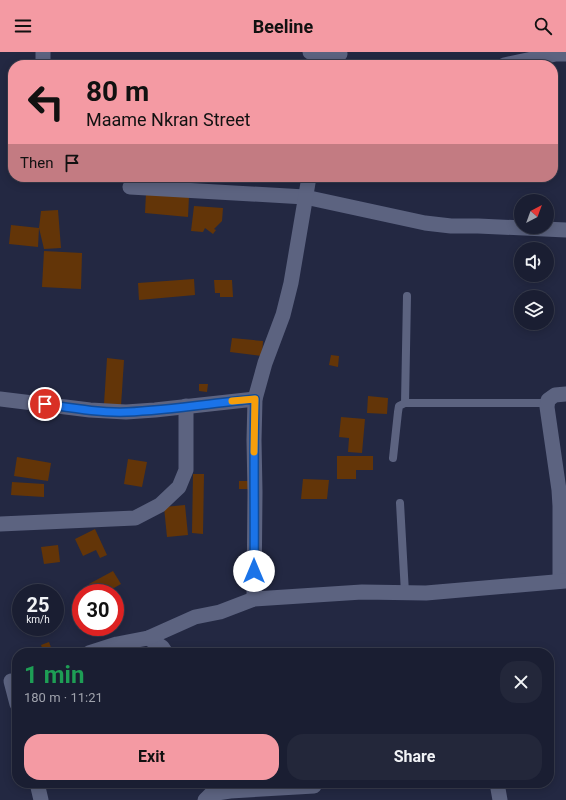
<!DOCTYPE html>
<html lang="en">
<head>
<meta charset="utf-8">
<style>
	:root { --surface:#1a1e32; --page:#23273a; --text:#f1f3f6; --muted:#9fa2ac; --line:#383c4d; --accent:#f49aa3 }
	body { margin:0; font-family:Roboto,sans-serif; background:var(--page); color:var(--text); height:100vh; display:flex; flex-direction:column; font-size:15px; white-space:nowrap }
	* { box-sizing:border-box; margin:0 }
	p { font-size:13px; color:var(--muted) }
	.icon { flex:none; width:22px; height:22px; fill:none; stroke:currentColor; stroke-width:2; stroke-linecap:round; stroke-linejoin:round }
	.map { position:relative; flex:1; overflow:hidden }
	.drawer { position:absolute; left:12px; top:596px; width:542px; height:140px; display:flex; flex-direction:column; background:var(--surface); border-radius:16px; box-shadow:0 2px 10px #0003,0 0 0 1px var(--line) }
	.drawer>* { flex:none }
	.top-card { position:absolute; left:8px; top:8px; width:550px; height:122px; border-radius:16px; box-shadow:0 2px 10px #0003,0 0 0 1px var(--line); background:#f49aa3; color:#111; overflow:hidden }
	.needle { width:26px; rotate:41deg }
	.tools { position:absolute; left:514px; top:142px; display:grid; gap:8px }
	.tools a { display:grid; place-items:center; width:40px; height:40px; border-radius:50%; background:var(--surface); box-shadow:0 2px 10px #0003,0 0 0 1px var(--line); font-size:20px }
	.speed { position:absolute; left:12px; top:532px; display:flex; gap:8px; font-size:20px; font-weight:700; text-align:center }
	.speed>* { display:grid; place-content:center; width:52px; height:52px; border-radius:50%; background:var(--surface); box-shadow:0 2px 10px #0003,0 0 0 1px var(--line); line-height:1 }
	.speed small { font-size:10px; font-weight:400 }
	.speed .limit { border:6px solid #d22; background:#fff; color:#111 }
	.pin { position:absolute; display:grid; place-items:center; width:34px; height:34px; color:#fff; margin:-17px; border:2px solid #fff; border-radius:50%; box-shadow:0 1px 4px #0007 }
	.me { position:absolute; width:44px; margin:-22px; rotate:0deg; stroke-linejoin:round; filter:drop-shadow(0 0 3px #0008) }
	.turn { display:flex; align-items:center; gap:14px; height:84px; padding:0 12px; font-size:18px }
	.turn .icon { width:52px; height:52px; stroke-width:2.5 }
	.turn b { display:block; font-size:28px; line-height:34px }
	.then { display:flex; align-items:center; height:38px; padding:0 12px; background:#0003; gap:8px; font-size:15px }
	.round { display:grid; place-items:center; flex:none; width:42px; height:42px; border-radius:16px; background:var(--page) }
	.summary { display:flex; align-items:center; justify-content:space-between; height:68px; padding:0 12px }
	h1 { font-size:24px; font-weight:700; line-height:30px; color:#1e9e55 }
	.action { display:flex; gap:8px; margin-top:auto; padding:8px 12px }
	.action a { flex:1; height:46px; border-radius:16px; background:var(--accent); color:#111; font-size:16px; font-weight:700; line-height:46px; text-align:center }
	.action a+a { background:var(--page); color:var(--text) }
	header { display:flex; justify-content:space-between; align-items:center; height:52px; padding:0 12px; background:var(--accent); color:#111; font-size:18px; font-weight:700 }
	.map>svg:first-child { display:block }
	.building { fill:#633508 }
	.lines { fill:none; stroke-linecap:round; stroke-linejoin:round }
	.service { stroke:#5c6380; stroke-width:8 }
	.minor { stroke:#5c6380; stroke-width:15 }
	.route-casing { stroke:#114b97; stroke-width:10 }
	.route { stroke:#1a73e8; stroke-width:7 }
	.slow { stroke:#f59e0b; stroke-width:7 }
</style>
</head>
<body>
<header><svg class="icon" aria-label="menu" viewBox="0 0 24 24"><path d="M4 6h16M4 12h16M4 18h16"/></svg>Beeline<svg class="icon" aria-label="search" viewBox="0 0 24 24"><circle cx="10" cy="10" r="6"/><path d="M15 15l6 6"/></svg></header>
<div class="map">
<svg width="566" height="748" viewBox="0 0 566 748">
	<rect width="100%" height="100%" fill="#232842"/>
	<g class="building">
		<path d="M146,141l43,3 -1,21 -43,-4z"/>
		<path d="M194,154l29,2 -1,13 -8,8 2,1 -3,4 -8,-6 -2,4 -12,-1z"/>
		<path d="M58,158l3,38 -17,1 -5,-21 -1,19 -29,-3 2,-19 28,3 2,-17z"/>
		<path d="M44,199l38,2 -1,36 -39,-2z"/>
		<path d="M194,227l1,16 -56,5 -1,-17z"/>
		<path d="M214,228h18l1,17h-13v-4h-5z"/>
		<path d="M232,286l31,3 -1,15 -32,-4z"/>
		<path d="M331,303l8,1 -1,11 -9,-2z"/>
		<path d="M107,306l17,2 -3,46 -17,-2z"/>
		<path d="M199,332h9l-1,8 -8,-1z"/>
		<path d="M368,344l20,2 -1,16 -20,-1z"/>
		<path d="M341,365l24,2 -3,34 -14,-1 1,-14 -10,-1z"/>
		<path d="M337,404h36v14h-17v9h-19z"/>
		<path d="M17,405l34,6 -3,18 -34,-5z"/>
		<path d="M128,407l19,3 -5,25 -18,-3z"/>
		<path d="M193,422h11l-1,60 -11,-1z"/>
		<path d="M303,427l26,1 -2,19h-26z"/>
		<rect x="239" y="429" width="11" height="8"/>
		<path d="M12,430l32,2v13l-33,-2z"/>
		<path d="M185,453l3,30 -21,2 -3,-30z"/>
		<path d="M95,477l12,26 -7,3 -4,-8 -13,6 -8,-17z"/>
		<path d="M58,493l2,17 -16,2 -3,-17z"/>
		<path d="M113,519l8,13 -16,9h-11l-5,-9z"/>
		<path d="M49,590l4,11h-9l-3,-8z"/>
	</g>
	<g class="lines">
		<g class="service">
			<path d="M405,351l2,-107"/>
			<path d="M393,406l5,-46 1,-6 6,-3h143"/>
			<path d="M400,451l5,90"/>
		</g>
		<g class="minor">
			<path d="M43,0v13"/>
			<path d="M310,0l30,2"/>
			<path d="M504,13l52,-11h10"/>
			<path d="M130,135l175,10 120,26 26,3h27l88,4"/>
			<path d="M0,347l90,11 36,2 29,-2 100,-11"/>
			<path d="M0,472l135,-6 25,-13 19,-18 7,-17v-64"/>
			<path d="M560,529v-75l-1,-16 -12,-83 1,-7 7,-5 11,-1"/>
			<path d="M254,547l1,-107 -1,-52 1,-41 10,-36 18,-48 8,-32 18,-106"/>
			<path d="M148,586l14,9 4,6"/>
			<path d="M89,601l28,-9 31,-6 47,-21 25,-5 34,-13 108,-7 64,1 140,-12"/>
			<path d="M11,629l6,23"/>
			<path d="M37,731l4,17"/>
			<path d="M497,731l3,17"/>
			<path d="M205,748l6,-6 19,-3 84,-5"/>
		</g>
	</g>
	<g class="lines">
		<g class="route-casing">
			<path id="route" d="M45,352c27,4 55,9 82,8 43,-2 86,-9 128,-13 -2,57 0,114 -1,172"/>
		</g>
		<use href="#route" class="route"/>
		<path class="slow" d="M232,349l23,-2 -1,53"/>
	</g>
</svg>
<div class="tools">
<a><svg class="needle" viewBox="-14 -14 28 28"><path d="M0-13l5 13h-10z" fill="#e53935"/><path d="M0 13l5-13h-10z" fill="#9fa2ac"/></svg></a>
<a><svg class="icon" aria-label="sound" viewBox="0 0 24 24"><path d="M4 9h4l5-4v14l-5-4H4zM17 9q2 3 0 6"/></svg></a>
<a><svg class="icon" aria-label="layers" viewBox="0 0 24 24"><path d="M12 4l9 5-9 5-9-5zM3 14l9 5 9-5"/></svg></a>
</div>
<div class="speed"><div>25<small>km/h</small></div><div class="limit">30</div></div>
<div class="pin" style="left:45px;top:352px;background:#d93025"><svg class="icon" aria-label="arrive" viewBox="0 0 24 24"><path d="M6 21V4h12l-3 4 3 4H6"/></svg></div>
<svg class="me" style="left:254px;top:519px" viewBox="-20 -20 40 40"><circle r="19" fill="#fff"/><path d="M0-13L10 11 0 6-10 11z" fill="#1a73e8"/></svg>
<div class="top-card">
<div class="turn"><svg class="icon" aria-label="left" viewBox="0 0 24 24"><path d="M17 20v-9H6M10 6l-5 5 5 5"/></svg><div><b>80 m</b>Maame Nkran Street</div></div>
<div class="then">Then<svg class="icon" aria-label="arrive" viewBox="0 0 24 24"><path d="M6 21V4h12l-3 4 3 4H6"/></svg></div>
</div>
<section class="drawer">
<div class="summary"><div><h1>1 min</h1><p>180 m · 11:21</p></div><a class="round"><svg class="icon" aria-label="close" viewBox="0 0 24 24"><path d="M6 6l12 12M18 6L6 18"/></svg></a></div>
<div class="action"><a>Exit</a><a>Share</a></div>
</section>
</div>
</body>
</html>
